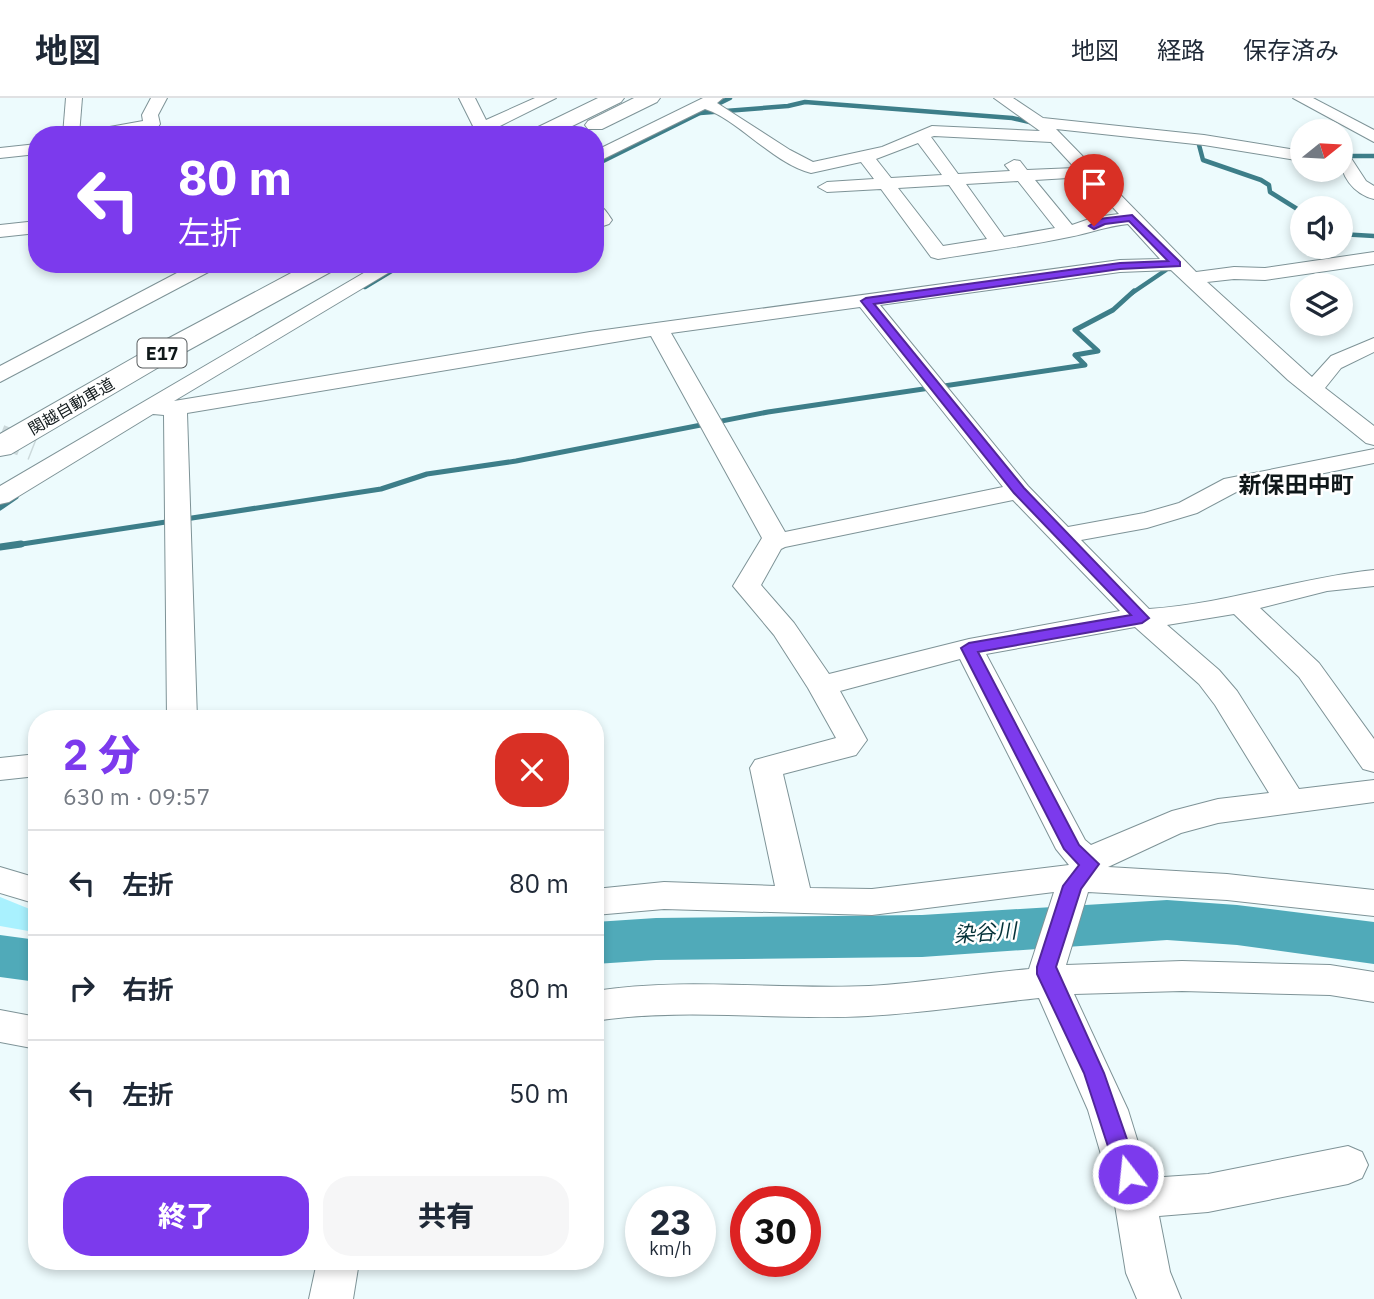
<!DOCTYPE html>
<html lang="ja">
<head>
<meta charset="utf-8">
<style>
	:root { --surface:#fff; --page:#f6f6f7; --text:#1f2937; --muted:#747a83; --line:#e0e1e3; --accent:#7c3aed }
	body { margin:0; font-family:"IBM Plex Sans","Noto Sans JP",sans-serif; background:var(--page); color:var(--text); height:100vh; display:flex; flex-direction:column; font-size:26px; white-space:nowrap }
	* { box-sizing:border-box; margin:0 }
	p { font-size:23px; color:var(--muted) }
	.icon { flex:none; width:38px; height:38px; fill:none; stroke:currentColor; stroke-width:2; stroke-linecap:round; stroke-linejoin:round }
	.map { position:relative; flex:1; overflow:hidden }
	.side { position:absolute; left:28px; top:612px; width:576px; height:560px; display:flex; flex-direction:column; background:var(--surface); border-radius:28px; box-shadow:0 4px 10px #0003 }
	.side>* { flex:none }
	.top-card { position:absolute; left:28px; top:28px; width:576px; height:147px; border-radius:28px; box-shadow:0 4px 10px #0003; background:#7c3aed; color:#fff; overflow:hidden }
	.needle { width:46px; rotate:72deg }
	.fabs { position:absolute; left:1290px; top:21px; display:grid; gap:14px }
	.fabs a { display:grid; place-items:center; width:63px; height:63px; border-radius:50%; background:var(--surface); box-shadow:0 4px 10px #0003; font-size:35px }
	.speed { position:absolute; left:625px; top:1088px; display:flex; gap:14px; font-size:35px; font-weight:700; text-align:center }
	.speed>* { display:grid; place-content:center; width:91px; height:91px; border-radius:50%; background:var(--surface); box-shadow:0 4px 10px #0003; line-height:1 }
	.speed small { font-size:18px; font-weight:400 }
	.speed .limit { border:10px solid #d22; background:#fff; color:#111 }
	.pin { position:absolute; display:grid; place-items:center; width:60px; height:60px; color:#fff; margin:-72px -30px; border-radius:50% 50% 50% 0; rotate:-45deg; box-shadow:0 0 7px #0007 }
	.pin .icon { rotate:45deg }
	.me { position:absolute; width:77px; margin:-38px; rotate:344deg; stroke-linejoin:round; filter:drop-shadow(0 0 5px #0008) }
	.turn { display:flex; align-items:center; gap:24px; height:147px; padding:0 35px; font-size:32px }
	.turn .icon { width:91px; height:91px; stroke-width:2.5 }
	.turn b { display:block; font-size:49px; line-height:60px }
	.round { display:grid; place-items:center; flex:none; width:74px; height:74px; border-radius:28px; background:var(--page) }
	.headline { display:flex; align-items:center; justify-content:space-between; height:119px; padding:0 35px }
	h1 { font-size:42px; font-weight:800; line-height:52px; color:var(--accent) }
	.cta { display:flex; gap:14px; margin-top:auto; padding:14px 35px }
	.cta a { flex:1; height:80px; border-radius:28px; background:var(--accent); color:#fff; font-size:28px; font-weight:800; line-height:80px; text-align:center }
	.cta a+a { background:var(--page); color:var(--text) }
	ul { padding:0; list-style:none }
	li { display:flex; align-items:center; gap:21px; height:105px; padding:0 35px; border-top:2px solid var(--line) }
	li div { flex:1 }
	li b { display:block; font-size:26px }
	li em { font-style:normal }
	header { display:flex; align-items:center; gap:42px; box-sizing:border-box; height:98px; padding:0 35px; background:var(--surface); border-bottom:2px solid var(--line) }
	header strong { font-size:33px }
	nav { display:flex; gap:38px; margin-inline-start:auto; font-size:24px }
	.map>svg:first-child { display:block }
	.green { fill:#a9f1fe }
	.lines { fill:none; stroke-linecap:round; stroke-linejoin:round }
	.stream-far2 { stroke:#3d7e89; stroke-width:4.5 }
	.stream-far1 { stroke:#3d7e89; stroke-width:5 }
	.stream { stroke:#3d7e89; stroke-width:7 }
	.river { fill:#50aab9; fill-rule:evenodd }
	.minor-tunnel { stroke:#ccd9db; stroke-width:23; stroke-dasharray:23 11; stroke-linecap:butt }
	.minor-casing { stroke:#7e9397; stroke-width:2 }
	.highway-casing { stroke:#7e9397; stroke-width:2 }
	.minor { fill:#fff; fill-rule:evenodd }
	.highway { fill:#fff; fill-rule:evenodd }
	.route { fill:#7c3aed; stroke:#51269a; stroke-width:2 }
	.labels { text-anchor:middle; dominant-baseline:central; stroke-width:5; stroke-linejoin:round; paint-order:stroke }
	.far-street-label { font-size:16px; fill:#10181a; stroke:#fff }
	.shield { fill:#fff; stroke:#585d5f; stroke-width:2 }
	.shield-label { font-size:18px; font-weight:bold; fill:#10181a }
	.water-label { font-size:21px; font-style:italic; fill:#053239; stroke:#fff }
	.quarter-label { font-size:23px; font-weight:bold; fill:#10181a; stroke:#fff }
</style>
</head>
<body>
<header>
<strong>地図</strong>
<nav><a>地図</a><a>経路</a><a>保存済み</a></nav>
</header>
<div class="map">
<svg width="1374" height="1201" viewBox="0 0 1374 1201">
	<rect width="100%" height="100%" fill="#edfbfd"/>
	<path class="green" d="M0,799l37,15v16l-3,4 -34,-6z"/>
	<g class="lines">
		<g class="stream-far2">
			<path d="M700,15l88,-7 17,-4 207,16 22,5"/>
			<path d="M1198,43l5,19 58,20 8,5 1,7 32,20"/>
			<path d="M1343,58h31"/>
			<path d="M595,67l135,-67"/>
			<path d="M1340,136l34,2"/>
			<path d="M365,189l38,-23"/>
			<path d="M1132,195l34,-23"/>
		</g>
		<g class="stream-far1">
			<path d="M0,410l16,-11"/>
			<path d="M9,448l372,-57 46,-15 89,-13 252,-49 317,-47 -10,-10 23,-4 -23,-21 38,-20 21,-19"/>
		</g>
		<path class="stream" d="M0,449l21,-3"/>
		<g class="river">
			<path d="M1167,802l70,5 137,17v42l-137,-19 -70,-5 -245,17 -266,3 -61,4v-42l61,-4 266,-3z"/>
			<path d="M0,837l37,5v42l-37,-5z"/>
		</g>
		<path class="minor-tunnel" d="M0,338l33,13"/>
		<g class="minor-casing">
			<g id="minor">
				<path d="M66,0h16l-3,37h-16z"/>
				<path d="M151,0h16l-9,17 2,9 -2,3 -38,8h-35l8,-5 50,-9 -1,-6z"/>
				<path d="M459,0h16l11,22 49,-22h21l-56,28 9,6 -2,3c-17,0 -31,0 -48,0l14,-9z"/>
				<path d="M703,0h20l-6,5 73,47 23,12 69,-15 50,-21 108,5 -46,-33h19l30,20 161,17 98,16v10l-98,-16 -148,-16 140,143 38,-5 31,1 109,-16v12l-109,16 -31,-1 -27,3 105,95 19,-21 43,-18v14l-33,16 -16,20 49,38v19l-8,-2 -78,-63 -117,-110 -51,2 -240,33 148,181 40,41 76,-14 35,-10 45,-24 150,-30v14l-134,27 -43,23 -50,15 -66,12 68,69c76,-5 149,-31 225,-39v16l-47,5 -67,17 59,55 55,76v33l-11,-3 -64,-92 -65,-63 -67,11 52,45 18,21 62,98 75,-9v22l-156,21 -37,10 -73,34 119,7 147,16v26l-147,-16 -139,-8 -22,73 116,-4 148,4 44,7v30l-44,-7 -148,-4 -108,3 54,116 21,68 59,-4 140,-28 14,6 6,13 -6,13 -14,6 -140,28 -49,4 11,56 11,27h-44l-11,-26 -12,-74 -26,-89 -49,-112c-56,6 -114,15 -171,18 -91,5 -182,-9 -273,5v-30c91,-14 182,-1 274,-5 53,-3 107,-12 160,-17l25,-77 -182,23 -208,-6 -69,6v-26l69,-7 111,4 -25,-118 5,-8 81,-22 -28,-50 -34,-53 -41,-49 29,-48 -111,-202 -464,77 10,306h-30l-3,-304 -11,-1 -144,88 -9,2v-18l379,-222h24l-229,137 416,-69 530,-72 40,-1 -32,-35c-21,2 -38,9 -59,13 -43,9 -87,15 -131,22l-7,-2 -50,-68 -54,3 -9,-5 9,-5 47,-3 -13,-17 -50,11c-39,-10 -72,-53 -106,-64l-110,54v-12zM934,38l117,6 24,26 -48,2 -7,-9 -6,-1 -9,5 5,6 -52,3 -27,-37zM918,45l24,32 -51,3 -15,-19zM1085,79l34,37 -24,3 -23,8 -37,-45zM1018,83l37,47 -51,9 -38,-53zM949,87l38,54 -44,7 -45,-58zM860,209l143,180 -218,45 -114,-199zM1013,402l107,111 -151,28 -140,35 -35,-51 -33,-38 20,-36 4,-2zM1135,529l64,57 16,21 54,88 -51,6 -46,12 -81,34 -6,-5 -99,-186zM960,561l96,190 13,16 -197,24 -62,-1 -27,-114 73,-19 11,-15 -27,-49z"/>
				<path d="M1293,0h20l61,32v12z"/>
				<path d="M37,46v10l-37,4v-10z"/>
				<path d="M1340,57h9l17,26 8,5v13c-21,-5 -34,-24 -34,-44z"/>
				<path d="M595,106c9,2 12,9 17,16l-3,4 -6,2 -8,-4z"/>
				<path d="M37,123v12l-37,4v-12z"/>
				<path d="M194,166h25l-3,4 -216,114v-16z"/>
				<path d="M37,656v22l-37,4v-22z"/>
				<path d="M0,769l37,11v26l-37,-11z"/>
				<path d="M0,912l37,7v32l-37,-7z"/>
				<path d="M317,1164h42l-6,37h-44z"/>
			</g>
		</g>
		<g class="highway-casing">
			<g id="highway">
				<path d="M598,0h26l-3,4 -67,33h-27l3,-4z"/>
				<path d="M634,0h26l-3,4 -55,27h-14l-3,-4 3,-4z"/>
				<path d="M308,166h31l-3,5 -160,88 -165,97 -11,2v-22l156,-89z"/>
			</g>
		</g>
		<use href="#minor" class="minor"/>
		<use href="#highway" class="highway"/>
	</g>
	<path class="route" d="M1132,117l48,47v4l-60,3 -246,35 150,184 125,130 -7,5 -164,29 101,193 20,19 -18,25 -25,78 48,106 35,101 -3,7 -8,3 -8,-3 -3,-7 -33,-101 -47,-99v-7l26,-81 16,-21 -15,-16 -103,-201 8,-5 162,-28 -117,-122 -153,-192 5,-3 254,-35 48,-2 -39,-40 -24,3 -11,5 -5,-3 10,-7z"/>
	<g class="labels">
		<g class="far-street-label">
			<text transform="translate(71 308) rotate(-30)">関越自動車道</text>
		</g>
		<rect class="shield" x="137.5" y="240.5" width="49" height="29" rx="5"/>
		<g class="shield-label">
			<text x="162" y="255">E17</text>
		</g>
		<g class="water-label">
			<text transform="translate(985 834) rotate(-4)">染谷川</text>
		</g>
		<g class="quarter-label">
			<text x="1296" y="386">新保田中町</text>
		</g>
	</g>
</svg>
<div class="fabs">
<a><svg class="needle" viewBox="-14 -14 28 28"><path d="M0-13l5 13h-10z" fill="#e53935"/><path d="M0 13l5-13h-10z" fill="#747a83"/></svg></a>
<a><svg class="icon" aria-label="sound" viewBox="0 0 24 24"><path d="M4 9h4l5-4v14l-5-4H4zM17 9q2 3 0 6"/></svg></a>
<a><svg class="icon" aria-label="layers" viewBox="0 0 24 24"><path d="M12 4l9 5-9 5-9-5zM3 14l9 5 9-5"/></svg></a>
</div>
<div class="speed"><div>23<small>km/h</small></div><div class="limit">30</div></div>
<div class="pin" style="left:1094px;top:128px;background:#d93025"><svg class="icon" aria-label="arrive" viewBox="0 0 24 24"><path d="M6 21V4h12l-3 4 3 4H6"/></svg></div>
<svg class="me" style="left:1128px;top:1076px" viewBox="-20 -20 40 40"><circle r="17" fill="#7c3aed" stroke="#fff" stroke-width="3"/><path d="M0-11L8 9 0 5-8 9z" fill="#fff"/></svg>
<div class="top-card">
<div class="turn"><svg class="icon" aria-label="left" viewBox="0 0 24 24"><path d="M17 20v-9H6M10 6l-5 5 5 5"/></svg><div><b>80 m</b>左折</div></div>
</div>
<section class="side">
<div class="headline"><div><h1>2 分</h1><p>630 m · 09:57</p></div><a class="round" style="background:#d93025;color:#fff"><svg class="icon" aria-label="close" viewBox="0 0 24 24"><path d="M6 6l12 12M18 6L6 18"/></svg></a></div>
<ul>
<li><svg class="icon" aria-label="left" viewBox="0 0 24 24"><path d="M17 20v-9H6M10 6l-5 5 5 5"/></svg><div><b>左折</b></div><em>80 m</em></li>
<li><svg class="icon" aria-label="right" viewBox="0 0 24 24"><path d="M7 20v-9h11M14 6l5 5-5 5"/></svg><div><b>右折</b></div><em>80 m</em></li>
<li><svg class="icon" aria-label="left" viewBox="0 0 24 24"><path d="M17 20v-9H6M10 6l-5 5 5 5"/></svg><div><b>左折</b></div><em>50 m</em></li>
</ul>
<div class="cta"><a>終了</a><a>共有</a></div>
</section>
</div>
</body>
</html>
